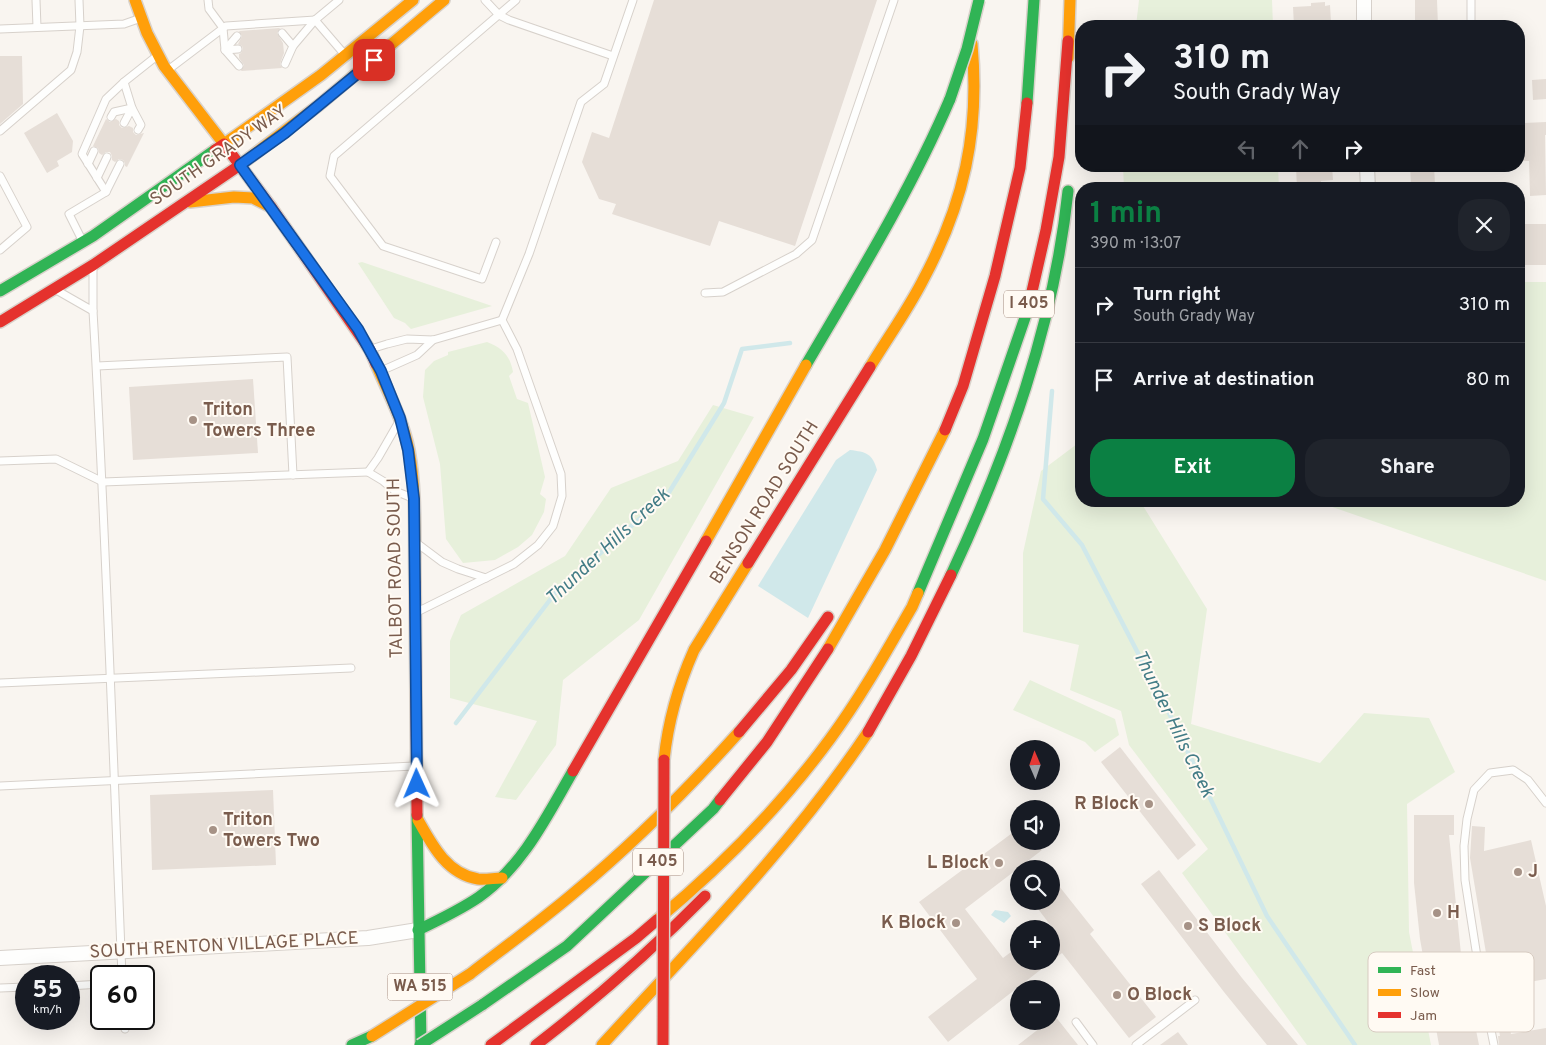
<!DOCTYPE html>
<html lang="en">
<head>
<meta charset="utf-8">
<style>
	:root { --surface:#171b24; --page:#20242c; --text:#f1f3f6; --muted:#9ea1a6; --line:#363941; --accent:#0b8043 }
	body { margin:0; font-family:Overpass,sans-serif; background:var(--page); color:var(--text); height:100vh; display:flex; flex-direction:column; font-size:19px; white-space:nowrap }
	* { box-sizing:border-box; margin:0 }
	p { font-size:16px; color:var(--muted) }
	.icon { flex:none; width:28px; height:28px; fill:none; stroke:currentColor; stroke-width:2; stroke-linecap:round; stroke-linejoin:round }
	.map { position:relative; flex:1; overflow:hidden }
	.sheet { position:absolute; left:1075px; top:182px; width:450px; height:325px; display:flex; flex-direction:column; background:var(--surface); border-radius:20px; box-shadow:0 5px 20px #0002 }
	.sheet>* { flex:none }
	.hud { position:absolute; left:1075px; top:20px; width:450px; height:152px; border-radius:20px; box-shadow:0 5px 20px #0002; background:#171b24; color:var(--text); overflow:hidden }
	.needle { width:32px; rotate:358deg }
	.tools { position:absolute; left:1010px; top:740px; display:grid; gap:10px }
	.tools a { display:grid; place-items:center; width:50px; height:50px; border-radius:50%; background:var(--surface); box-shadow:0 5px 20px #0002; font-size:25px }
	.speed { position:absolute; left:15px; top:965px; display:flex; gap:10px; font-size:25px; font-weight:700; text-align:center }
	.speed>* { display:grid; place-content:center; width:65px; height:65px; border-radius:50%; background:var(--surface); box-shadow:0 5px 20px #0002; line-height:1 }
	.speed small { font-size:12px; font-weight:400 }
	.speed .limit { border:2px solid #111; border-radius:8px; background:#fff; color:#111 }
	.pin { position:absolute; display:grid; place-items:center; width:42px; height:42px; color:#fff; margin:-21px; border-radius:10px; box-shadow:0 2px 8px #0006 }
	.me { position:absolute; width:55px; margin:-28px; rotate:359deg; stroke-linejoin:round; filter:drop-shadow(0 0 4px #0008) }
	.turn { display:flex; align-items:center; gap:18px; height:105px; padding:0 15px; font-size:22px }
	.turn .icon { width:65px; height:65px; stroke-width:2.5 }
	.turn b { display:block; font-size:35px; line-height:42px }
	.lanes { display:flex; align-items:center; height:48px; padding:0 15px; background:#0003; justify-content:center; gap:25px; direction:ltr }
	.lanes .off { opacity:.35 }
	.round { display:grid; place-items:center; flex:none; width:52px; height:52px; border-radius:20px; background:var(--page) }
	.headline { display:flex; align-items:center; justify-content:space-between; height:85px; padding:0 15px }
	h1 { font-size:30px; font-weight:700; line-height:38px; color:var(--accent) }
	.button { display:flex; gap:10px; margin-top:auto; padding:10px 15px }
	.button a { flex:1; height:58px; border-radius:20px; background:var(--accent); color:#fff; font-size:20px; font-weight:700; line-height:58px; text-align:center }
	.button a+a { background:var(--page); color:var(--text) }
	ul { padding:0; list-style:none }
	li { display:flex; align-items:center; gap:15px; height:75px; padding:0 15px; border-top:1px solid var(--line) }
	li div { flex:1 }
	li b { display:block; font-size:19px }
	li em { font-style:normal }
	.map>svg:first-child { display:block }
	.green { fill:#e7f0db }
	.water { fill:#d0e8ea }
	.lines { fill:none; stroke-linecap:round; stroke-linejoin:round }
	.stream { stroke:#d0e8ea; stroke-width:4.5 }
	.building { fill:#e6ded7 }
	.lane-casing { stroke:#d7d1cb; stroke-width:9 }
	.street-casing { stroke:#d7d1cb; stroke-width:16 }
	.fast-casing { stroke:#d9d2cb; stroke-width:14 }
	.slow-casing { stroke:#d9d2cb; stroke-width:14 }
	.jam-casing { stroke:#d9d2cb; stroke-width:14 }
	.lane { stroke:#fefefd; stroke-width:7 }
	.street { stroke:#fefefd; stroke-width:14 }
	.fast { stroke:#30b455; stroke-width:11 }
	.slow { stroke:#ff9f0a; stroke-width:11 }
	.jam { stroke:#e5322d; stroke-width:11 }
	.fast-bridge-casing { stroke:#d9d2cb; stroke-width:14; stroke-linecap:butt }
	.slow-bridge-casing { stroke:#d9d2cb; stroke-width:14; stroke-linecap:butt }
	.jam-bridge-casing { stroke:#d9d2cb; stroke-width:14; stroke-linecap:butt }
	.fast-bridge { stroke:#30b455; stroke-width:11 }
	.slow-bridge { stroke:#ff9f0a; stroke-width:11 }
	.jam-bridge { stroke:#e5322d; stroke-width:11 }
	.route-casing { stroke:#114b97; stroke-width:12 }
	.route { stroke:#1a73e8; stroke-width:9 }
	.poi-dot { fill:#a69286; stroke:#fffaf3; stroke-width:2 }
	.labels { text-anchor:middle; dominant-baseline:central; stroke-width:4; stroke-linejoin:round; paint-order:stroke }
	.shield { fill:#fffaf3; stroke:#a28b7f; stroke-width:1 }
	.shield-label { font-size:16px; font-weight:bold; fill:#7a5c4d }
	.street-label { font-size:18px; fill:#7a5c4d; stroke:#fffaf3 }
	.poi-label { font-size:18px; font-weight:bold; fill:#7a5c4d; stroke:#fffaf3; text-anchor:start }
	.water-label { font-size:19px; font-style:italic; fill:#437c86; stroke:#fffaf3 }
	.key { fill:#fffaf3; stroke:#d7cbc1; stroke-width:1 }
	.key-label { font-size:14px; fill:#7a5c4d }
</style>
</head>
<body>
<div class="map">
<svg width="1546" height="1045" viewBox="0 0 1546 1045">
	<rect width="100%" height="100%" fill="#f9f5f0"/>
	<g class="green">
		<path d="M1139,0h133l1,26h-137z"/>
		<path d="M1123,166h155l1,23h-155z"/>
		<path d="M362,262l130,44 -81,23 -6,-6 -11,-5 -36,-55z"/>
		<path d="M1519,282h27v299l-231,-80h204z"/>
		<path d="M487,342c15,6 23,13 26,30l-4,4 8,23 11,4 17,74 -5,17 6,5 -2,13 -12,23 -14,12 -23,13 -32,3 -17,-24 -6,-75 -17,-67 2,-27 9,-9 14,-6v-3z"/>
		<path d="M713,405l41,12 -115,203 -76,60 -7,65 -40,55 -21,-3 42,-76 -87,-23v-57l11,-26 104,-59 46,-68 67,-27z"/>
		<path d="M1081,441v60h59l67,108 -16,115 129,39 44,-50 65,5 26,54 -48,32 2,128 22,113h-124l-125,-172 26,-24 -79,-104 -8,-34 -51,-21 9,-45 -56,-13v-79l18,-82z"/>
		<path d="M1030,680l85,39 4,16 -24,17 -10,-10 -72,-32z"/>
	</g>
	<g class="water">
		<path d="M850,450c16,2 22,3 27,20l-69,148 -50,-32 78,-126z"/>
		<path d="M995,910l13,2 3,4 -7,7 -13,-8z"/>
	</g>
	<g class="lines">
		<g class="stream">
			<path d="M1052,391l-9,108 39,46 87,168 98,203 88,129"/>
			<path d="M456,723l100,-131 112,-98 56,-91 18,-54 48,-6"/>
		</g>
	</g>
	<g class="building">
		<path d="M654,0h223l-82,246 -76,-25 -9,25 -98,-32 4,-10 -17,-5 -17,-37 10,-30 17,6z"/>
		<path d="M1415,0h22l1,26h-23z"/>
		<path d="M1325,2v4l5,-1 1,18h-2v3h-35l-1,-19 18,-1v-3z"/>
		<path d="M280,28l-3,5 6,10 1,10 -4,11 2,4 -41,3 3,-6 -5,-7v-4l2,-1 2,-4 -1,-3 -4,-2 4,-8 -3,-5z"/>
		<path d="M0,56h22l1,48 -23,20z"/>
		<path d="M1546,79v20l-13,1 -1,-20z"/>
		<path d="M57,113l16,28 -1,11 -15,9 2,5 -12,7 -23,-40z"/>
		<path d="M106,119l4,3 6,-3 3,2v4l3,3 7,-2 4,2v4l3,3 8,-2 -17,34 -2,-1v-3l-2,-3 -4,-1 -4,3 -3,-2v-4l-2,-4h-4l-4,3 -3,-2 -1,-5 -5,-2z"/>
		<path d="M1546,122v13h-1l1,60 -16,1 -1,-35h-7l-1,-38z"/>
		<path d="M1296,166h36l1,14 -12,1v8h-24z"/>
		<path d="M1410,166h24l1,18 -24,1z"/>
		<rect x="1519" y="224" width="27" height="41"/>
		<path d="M253,379l5,74 -125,7 -4,-73z"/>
		<path d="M1120,747l76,98 -18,15 -77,-98z"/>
		<path d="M273,790l3,75 -124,5 -2,-75z"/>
		<path d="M1414,815h40v20h-5l12,119h2l8,44 -10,2 4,23 9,-3 5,25h-40l-19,-106 -6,-56z"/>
		<path d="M1472,826l13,1 -1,24 47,-11 15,66v73l-43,8 8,47 35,-6v17h-47l-1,-9h2l-30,-178z"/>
		<path d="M1019,828v13h16l7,9 -77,59 38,49 16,-12v15h32v-35l-19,-25h19v-25l43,54 -4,4 66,83 -27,21 -67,-85 -114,89 -20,-25 49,-38 -58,-77z"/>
		<path d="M1159,870l83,108 56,67h-31l-43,-53 -83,-108z"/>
		<path d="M1055,1016l23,29h-60l31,-24h2z"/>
		<path d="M1178,1032l10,13h-28z"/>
	</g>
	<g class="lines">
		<g class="lane-casing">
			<g id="lane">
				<path d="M36,0l1,27"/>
				<path d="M208,0l1,9 14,19 2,22 13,-1"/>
				<path d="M339,0l-24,20 30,35"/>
				<path d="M485,0l14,15 10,5 104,36"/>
				<path d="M1471,0v26"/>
				<path d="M0,29l124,-5 17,-6"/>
				<path d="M282,33l11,13"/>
				<path d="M237,36l-12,14 14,16"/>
				<path d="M285,64l8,-18 22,-26"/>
				<path d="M168,70l58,-44 89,-6"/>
				<path d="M124,82l8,26 -8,15"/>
				<path d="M111,117l3,-5 18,-4 9,17 -3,5"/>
				<path d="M0,131l71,-61 6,-18 3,-26 -1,-26"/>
				<path d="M88,164l6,-13"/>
				<path d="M0,176l27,51 -27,23"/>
				<path d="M97,178l10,-21"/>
				<path d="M106,192l14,-28"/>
				<path d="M82,240l-13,-26 37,-22 -24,-38 24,-55 18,-17 34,-27"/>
				<path d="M496,242l-14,37 -99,-33 -53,-70 4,-20 182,-156"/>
				<path d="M58,291l35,20v-43"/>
				<path d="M705,293l18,-1 73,-38 16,-14 82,-240"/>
				<path d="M93,311c13,222 20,444 29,665"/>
				<path d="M371,349l16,-5 20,-5 26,1 69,-20"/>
				<path d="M97,366l190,-9 6,118"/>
				<path d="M381,371l36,-16 16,-15"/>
				<path d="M397,425l-19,33 -10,14 15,9 12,10 15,6"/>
				<path d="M0,461l56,-2 47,23 265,-10"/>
				<path d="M418,544l24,18 16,7 28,9"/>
				<path d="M419,611l95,-47 24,-19 15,-19 9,-30 -1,-22 -44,-125 -15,-29 27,-66 52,-152 23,-18 29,-84"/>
				<path d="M0,683l351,-15"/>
				<path d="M0,786l414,-20"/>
				<path d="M69,986l32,-2"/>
				<path d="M0,988l26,-1"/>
				<path d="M124,1019l1,10"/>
				<path d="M1076,1022l17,23"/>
				<path d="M1136,1045l59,-45"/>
				<path d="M1494,1045l-14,-69 -15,-96 -1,-34 3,-27 7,-29 16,-17 23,-3 15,10 18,23"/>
			</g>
		</g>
		<g class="street-casing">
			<g id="street">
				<path d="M1364,0v26"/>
				<path d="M1367,166l1,23"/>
				<path d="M0,958l368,-20 50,-8"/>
			</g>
		</g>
		<g class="fast-casing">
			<g id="fast">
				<path d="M1027,103l7,-103"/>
				<path d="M0,291l93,-55 122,-86"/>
				<path d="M806,365c51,-87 104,-173 144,-266"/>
				<path d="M951,575c57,-122 103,-250 117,-384"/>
				<path d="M918,593l65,-154 45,-130"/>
				<path d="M417,815l4,230"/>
				<path d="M418,930c21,-10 42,-20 61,-33 44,-31 68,-81 94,-126"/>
				<path d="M482,1005l85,-59 146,-137 7,-9"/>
				<path d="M352,1045l20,-9"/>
			</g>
		</g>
		<g class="slow-casing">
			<g id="slow">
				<path d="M135,0l12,33 17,33 60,78 97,-69 92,-75"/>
				<path d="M1068,58l2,-58"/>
				<path d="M240,165l79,-60 125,-105"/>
				<path d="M190,202l44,-5 19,1 18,9"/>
				<path d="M376,364c12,28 27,56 33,86 8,43 5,88 6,132"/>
				<path d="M870,367c17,-28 37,-56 52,-85 42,-78 58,-150 50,-238"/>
				<path d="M706,541l100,-176"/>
				<path d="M828,649l57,-99 60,-120"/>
				<path d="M664,760c4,-39 14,-74 30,-110l54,-87"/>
				<path d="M418,820c14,25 29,54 60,59 8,1 16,-1 24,-1"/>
				<path d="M657,920c65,-54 123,-113 173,-181 31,-42 56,-87 82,-132l6,-14"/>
				<path d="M470,974c35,-27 71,-53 105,-82 59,-49 113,-103 164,-160"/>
				<path d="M602,1045c92,-101 190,-199 266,-313"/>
			</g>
		</g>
		<g class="jam-casing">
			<g id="jam">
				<path d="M215,150l9,-6 47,63 99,143 6,14"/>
				<path d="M1028,309l18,-79 13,-73 9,-116"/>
				<path d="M0,322l93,-57 147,-100"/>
				<path d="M945,430l18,-44 32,-110 25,-108 7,-65"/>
				<path d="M748,563l122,-196"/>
				<path d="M415,582l2,233"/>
				<path d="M739,732l52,-62 37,-53"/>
				<path d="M868,732l43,-76 40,-81"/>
				<path d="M573,771l133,-230"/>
				<path d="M720,800l47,-58 61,-93"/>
				<path d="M491,1045l145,-107 21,-18"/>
				<path d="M536,1045c60,-46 116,-95 169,-149"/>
			</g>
		</g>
		<use href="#lane" class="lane"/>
		<use href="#street" class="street"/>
		<use href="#fast" class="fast"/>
		<use href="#slow" class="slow"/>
		<use href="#jam" class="jam"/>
		<g class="fast-bridge-casing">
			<g id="fast-bridge">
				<path d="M950,99l17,-50 12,-49"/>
				<path d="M420,1045l62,-40"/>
			</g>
		</g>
		<g class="slow-bridge-casing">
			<path id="slow-bridge" d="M372,1036l98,-62"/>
		</g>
		<g class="jam-bridge-casing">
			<path id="jam-bridge" d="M663,1045l1,-285"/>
		</g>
		<use href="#fast-bridge" class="fast-bridge"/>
		<use href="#slow-bridge" class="slow-bridge"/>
		<use href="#jam-bridge" class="jam-bridge"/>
	</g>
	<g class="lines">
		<g class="route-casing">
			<path id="route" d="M374,60l-89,73 -45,32 118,164 23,42 19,47 8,32 6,49 3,285"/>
		</g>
		<use href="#route" class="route"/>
	</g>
	<g class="poi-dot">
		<circle cx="193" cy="420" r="5"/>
		<circle cx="1149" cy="804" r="5"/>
		<circle cx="213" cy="830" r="5"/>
		<circle cx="999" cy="863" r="5"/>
		<circle cx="1518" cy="872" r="5"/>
		<circle cx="1437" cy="913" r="5"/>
		<circle cx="956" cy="923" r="5"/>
		<circle cx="1188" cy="926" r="5"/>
		<circle cx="1117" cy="995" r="5"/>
	</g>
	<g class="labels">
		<g class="shield">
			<rect x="1004" y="290.5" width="50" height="27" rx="4"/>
			<rect x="633" y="848.5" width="50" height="27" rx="4"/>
			<rect x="387.5" y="973.5" width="65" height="27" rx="4"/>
		</g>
		<g class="shield-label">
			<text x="1029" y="304">I 405</text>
			<text x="658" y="862">I 405</text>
			<text x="420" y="987">WA 515</text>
		</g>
		<g class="street-label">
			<text transform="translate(219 156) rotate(-35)">SOUTH GRADY WAY</text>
			<text transform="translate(765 503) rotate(-58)">BENSON ROAD SOUTH</text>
			<text transform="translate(396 568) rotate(-91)">TALBOT ROAD SOUTH</text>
			<text transform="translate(224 946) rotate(-3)">SOUTH RENTON VILLAGE PLACE</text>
		</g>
		<g class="poi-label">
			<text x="203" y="410">Triton<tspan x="203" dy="21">Towers Three</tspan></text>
			<text x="1139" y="804" text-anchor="end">R Block</text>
			<text x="223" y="820">Triton<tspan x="223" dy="21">Towers Two</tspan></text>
			<text x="989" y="863" text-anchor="end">L Block</text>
			<text x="1528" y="872">J</text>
			<text x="1447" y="913">H</text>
			<text x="946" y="923" text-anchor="end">K Block</text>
			<text x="1198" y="926">S Block</text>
			<text x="1127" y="995">O Block</text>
		</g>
		<g class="water-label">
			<text transform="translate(608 547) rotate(-43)">Thunder Hills Creek</text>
			<text transform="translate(1173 724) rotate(64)">Thunder Hills Creek</text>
		</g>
	</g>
	<rect x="1368" y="952" width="166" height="80" rx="8" class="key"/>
	<rect x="1378" y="967" width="23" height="6" fill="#30b455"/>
	<rect x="1378" y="989" width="23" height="7" fill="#ff9f0a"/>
	<rect x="1378" y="1012" width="23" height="6" fill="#e5322d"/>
	<g class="key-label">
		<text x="1410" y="975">Fast</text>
		<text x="1410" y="997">Slow</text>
		<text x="1410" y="1020">Jam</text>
	</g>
</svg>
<div class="tools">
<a><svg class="needle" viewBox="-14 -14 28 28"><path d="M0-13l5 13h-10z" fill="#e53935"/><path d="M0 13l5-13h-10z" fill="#9ea1a6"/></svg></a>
<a><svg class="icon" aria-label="sound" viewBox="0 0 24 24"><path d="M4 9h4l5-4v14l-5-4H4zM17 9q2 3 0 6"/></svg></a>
<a><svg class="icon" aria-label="search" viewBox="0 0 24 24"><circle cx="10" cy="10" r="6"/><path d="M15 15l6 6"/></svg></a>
<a>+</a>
<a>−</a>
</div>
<div class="speed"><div>55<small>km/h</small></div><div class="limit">60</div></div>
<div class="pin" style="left:374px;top:60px;background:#d93025"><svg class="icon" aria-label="arrive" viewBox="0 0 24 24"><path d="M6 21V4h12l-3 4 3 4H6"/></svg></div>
<svg class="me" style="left:417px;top:784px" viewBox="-20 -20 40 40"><path d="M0-17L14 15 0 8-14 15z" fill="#1a73e8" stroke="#fff" stroke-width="4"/></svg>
<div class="hud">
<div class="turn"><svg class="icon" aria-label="right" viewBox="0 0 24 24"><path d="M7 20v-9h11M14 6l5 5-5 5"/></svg><div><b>310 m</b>South Grady Way</div></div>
<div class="lanes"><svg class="icon off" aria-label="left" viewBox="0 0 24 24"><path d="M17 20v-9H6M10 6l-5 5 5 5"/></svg><svg class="icon off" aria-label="ahead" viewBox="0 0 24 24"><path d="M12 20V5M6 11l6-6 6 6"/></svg><svg class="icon" aria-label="right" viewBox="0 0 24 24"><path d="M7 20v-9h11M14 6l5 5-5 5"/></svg></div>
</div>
<section class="sheet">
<div class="headline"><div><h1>1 min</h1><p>390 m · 13:07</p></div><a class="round"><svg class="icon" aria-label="close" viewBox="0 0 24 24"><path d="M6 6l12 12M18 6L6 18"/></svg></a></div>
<ul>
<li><svg class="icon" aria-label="right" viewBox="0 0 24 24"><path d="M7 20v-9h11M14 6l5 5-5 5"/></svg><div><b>Turn right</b><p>South Grady Way</p></div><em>310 m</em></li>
<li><svg class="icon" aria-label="arrive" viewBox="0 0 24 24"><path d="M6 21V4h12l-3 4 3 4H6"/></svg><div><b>Arrive at destination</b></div><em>80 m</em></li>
</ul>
<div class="button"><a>Exit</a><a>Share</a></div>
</section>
</div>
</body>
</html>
